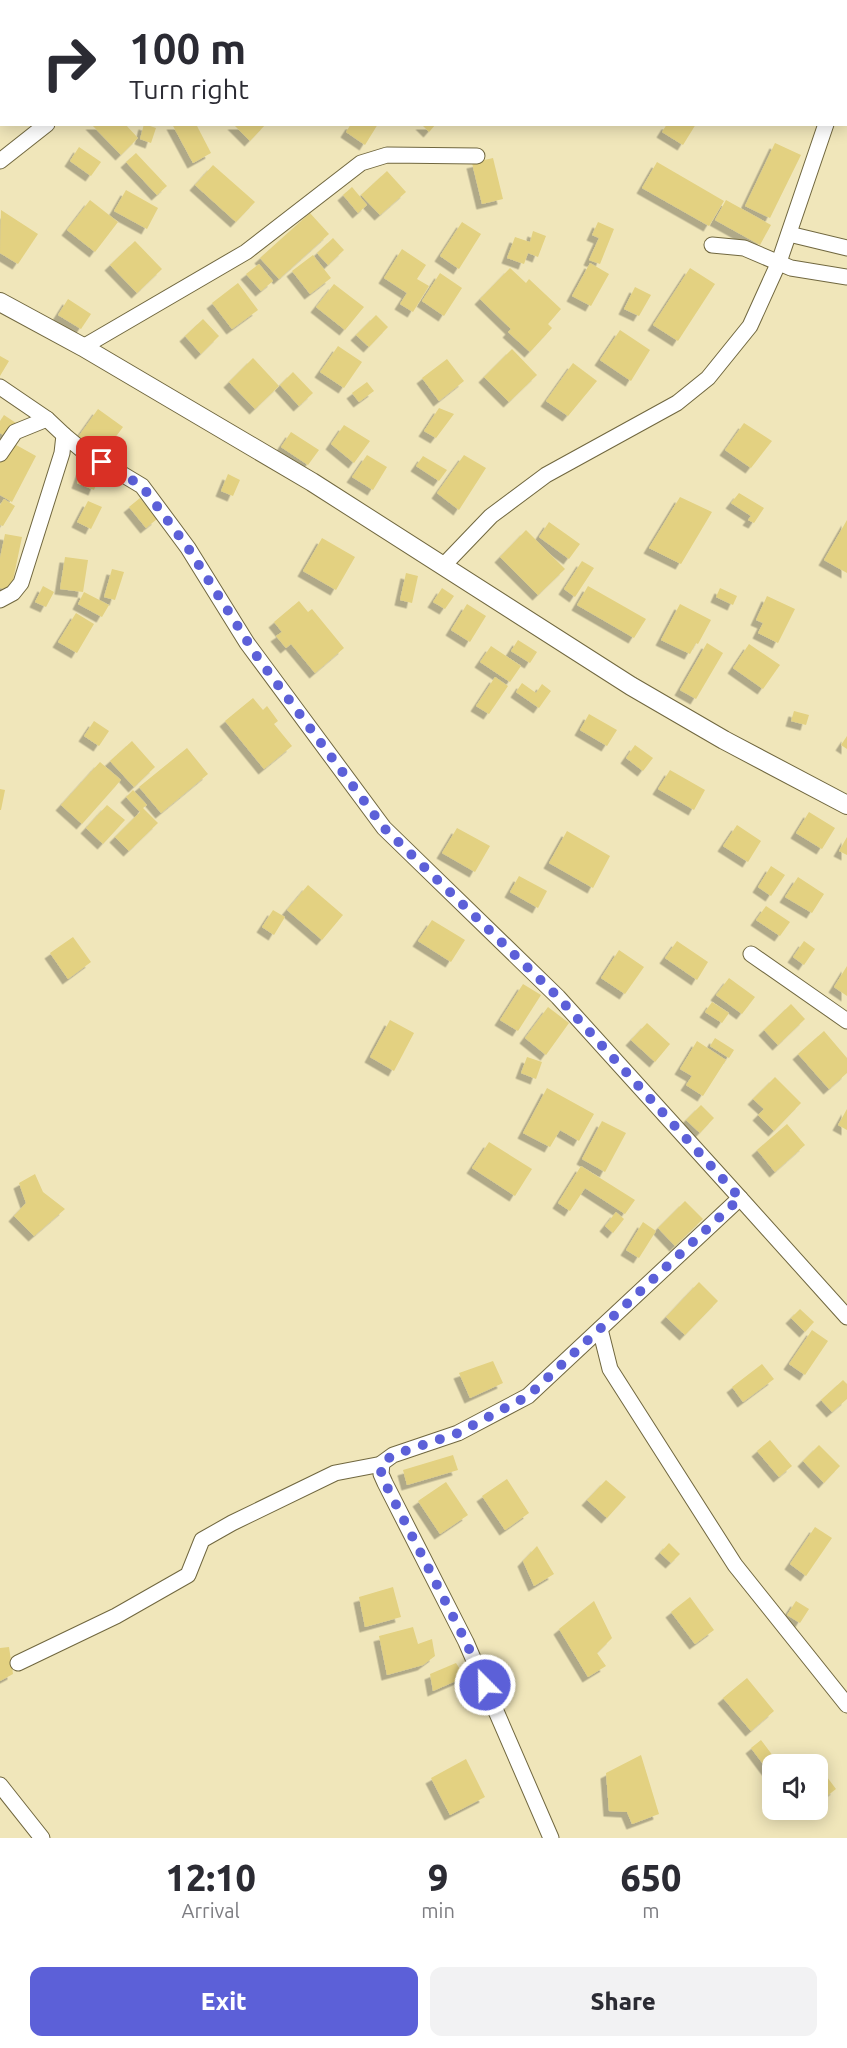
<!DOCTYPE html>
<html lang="en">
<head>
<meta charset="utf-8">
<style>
	:root { --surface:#fff; --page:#f2f2f3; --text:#2b2b33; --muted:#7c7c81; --accent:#5c60d8 }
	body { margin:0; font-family:Ubuntu,sans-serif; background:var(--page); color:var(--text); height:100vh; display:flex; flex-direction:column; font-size:22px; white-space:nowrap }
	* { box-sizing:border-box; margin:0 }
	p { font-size:20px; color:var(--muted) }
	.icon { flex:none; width:33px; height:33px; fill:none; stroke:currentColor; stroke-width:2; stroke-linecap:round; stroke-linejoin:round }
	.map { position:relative; height:1838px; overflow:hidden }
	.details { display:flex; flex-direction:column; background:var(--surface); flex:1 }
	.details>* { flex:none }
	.banner { position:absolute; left:0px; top:0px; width:848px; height:126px; box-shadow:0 3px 15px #0003; background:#fff; color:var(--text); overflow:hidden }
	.fabs { position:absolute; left:762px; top:1754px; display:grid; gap:12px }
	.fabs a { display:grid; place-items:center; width:66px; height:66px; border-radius:12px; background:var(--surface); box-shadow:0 3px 15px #0003; font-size:30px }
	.pin { position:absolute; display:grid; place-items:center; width:51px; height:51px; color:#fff; margin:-26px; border-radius:12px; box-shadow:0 3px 9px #0006 }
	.me { position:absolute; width:66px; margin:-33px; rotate:337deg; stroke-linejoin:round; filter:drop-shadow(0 0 4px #0008) }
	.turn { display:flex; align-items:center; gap:21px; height:126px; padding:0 30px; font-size:27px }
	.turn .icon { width:78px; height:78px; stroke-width:2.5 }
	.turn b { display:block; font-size:42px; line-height:51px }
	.eta { display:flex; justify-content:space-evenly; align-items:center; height:102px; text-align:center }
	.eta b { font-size:36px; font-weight:800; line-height:42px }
	.cta { display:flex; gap:12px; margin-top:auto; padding:12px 30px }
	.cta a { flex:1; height:69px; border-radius:12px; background:var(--accent); color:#fff; font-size:24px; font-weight:800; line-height:69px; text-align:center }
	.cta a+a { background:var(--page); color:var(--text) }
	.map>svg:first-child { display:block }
	.building { fill:#e3d181; filter:url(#shadow) }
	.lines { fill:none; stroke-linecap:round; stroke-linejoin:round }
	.minor-casing { stroke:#70673f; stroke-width:17 }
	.tertiary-casing { stroke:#70673f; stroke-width:20 }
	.minor { stroke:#fff; stroke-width:15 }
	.tertiary { stroke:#fff; stroke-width:18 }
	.route { stroke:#5c60d8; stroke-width:10; stroke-dasharray:0 18 }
</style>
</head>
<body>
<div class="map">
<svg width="847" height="1838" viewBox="0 0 847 1838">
	<defs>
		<filter id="shadow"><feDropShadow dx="-5.5" dy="5.5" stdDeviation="0" flood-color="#0004"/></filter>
	</defs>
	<rect width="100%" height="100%" fill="#f0e6ba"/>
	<g class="building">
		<path d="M91,124h34l13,14 -17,17z"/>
		<path d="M144,124l12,4 -5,15 -11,-4z"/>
		<path d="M172,124h24l15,29 -18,10z"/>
		<path d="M233,124h33l-16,17z"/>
		<path d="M351,124h27l-13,21 -19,-13z"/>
		<path d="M421,124h15l-7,8z"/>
		<path d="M667,124h29l-13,21 -21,-13z"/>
		<path d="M775,143l26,12 -31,63 -25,-12z"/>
		<path d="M79,147l22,15 -10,14 -21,-15z"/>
		<path d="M136,153l31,33 -10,9 -31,-33z"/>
		<path d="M493,158l10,41 -21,5 -10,-41z"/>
		<path d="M657,162l67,39 -15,25 -67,-38z"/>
		<path d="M213,165l42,37 -19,20 -41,-37z"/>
		<path d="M387,171l19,21 -26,23 -19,-20z"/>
		<path d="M352,187l15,18 -9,8 -15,-18z"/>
		<path d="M126,190l32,18 -11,21 -33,-18z"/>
		<path d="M90,200l28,22 -23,30 -28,-22z"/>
		<path d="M726,200l45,25 -11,20 -45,-25z"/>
		<path d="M1,210l37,24 -20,30 -18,-11z"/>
		<path d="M310,213l19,21 -50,45 -19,-21z"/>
		<path d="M462,222l19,12 -22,35 -19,-13z"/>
		<path d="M598,222l16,7 -14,35 -11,-4 10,-22 -7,-3z"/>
		<path d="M533,231l13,5 -8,21 -10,-4 -4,11 -17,-6 8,-21 15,5z"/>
		<path d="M333,238l11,12 -16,15 -11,-12z"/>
		<path d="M135,241l27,28 -25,24 -27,-28z"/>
		<path d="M402,249l24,16 -9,14 12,7 -16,26 -13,-8 7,-11 -23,-15z"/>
		<path d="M313,255l18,23 -21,16 -18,-23z"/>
		<path d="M590,263l19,11 -18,32 -19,-10z"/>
		<path d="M259,264l14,17 -12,10 -15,-17z"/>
		<path d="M510,268l16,15 3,-4 32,30 -13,15 4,4 -22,24 -22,-20 3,-3 -31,-30z"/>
		<path d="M690,268l25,16 -37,57 -25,-16z"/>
		<path d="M440,273l22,15 -18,28 -22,-15z"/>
		<path d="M238,283l20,27 -26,19 -20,-26z"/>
		<path d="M334,284l30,23 -19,23 -29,-23z"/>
		<path d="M635,287l16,8 -12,21 -15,-7z"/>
		<path d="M68,299l23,15 -10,15 -23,-14z"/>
		<path d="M376,315l12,12 -19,20 -13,-12z"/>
		<path d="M203,319l16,17 -18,18 -16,-18z"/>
		<path d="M620,330l30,20 -19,31 -31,-21z"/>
		<path d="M338,346l24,16 -18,26 -24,-16z"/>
		<path d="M512,349l25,26 -28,27 -25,-25z"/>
		<path d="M0,356l9,5 -9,15z"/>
		<path d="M253,358l26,28 -24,23 -26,-27z"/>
		<path d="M447,359l17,22 -25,20 -17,-23z"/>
		<path d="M573,363l24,18 -29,35 -22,-15z"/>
		<path d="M293,372l20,21 -14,13 -19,-21z"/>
		<path d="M367,382l7,9 -15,11 -7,-9z"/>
		<path d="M439,408l15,6 -18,24 -12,-7z"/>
		<path d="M98,409l25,18 -23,31 -24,-18z"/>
		<path d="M4,415l12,8 -9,14 -7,-4v-12z"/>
		<path d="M744,423l28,18 -21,27 -26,-18z"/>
		<path d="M344,425l26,16 -16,22 -23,-19z"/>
		<path d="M291,432l28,18 -11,15 -27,-18z"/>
		<path d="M9,441l27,15 -24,46 -12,-7v-36z"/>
		<path d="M367,455l20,12 -14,23 -21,-13z"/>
		<path d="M464,455l22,13 -27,42 -22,-17z"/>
		<path d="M423,456l24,14 -8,11 -23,-15z"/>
		<path d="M83,466l18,6 -7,18 -17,-7z"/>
		<path d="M228,474l12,6 -7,16 -12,-5z"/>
		<path d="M739,493l25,15 -10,15 -6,-3 3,-4 -20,-13z"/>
		<path d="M680,497l32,15 -31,52 -32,-16z"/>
		<path d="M140,498l17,21 -11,9 -17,-21z"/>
		<path d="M4,499l11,7 -12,20 -3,-1v-20z"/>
		<path d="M88,501l14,6 -11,22 -14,-7z"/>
		<path d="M847,520v53l-23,-13z"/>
		<path d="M549,522l31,22 -11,15 -30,-22z"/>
		<path d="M526,530l39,39 -27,26 -38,-38z"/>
		<path d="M5,534l17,3 -11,53 -11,-2v-30z"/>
		<path d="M322,538l33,19 -19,33 -33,-19z"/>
		<path d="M65,557l23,3 -5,32 -23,-3z"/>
		<path d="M582,561l12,7 -19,29 -11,-8z"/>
		<path d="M112,569l12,3 -9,28 -11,-3z"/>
		<path d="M406,573l12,3 -6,27 -12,-3z"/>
		<path d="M43,586l11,6 -8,15 -11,-5z"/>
		<path d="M588,586l58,33 -12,19 -57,-33z"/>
		<path d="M442,588l12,8 -9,13 -12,-7z"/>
		<path d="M720,588l17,8 -4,9 -17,-8z"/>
		<path d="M84,592l25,13 -7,12 -24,-13z"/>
		<path d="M767,596l28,13 -17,34 -20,-10 5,-10 -7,-3z"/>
		<path d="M299,601l9,11 4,-3 32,39 -29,25 -24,-29 -5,4 -10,-12 6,-4 -8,-10z"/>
		<path d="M467,604l19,12 -16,26 -19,-12z"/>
		<path d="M680,604l31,16 -13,24 -2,-1 -6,11 -29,-14z"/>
		<path d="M76,613l18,11 -17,29 -19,-11z"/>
		<path d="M518,640l19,12 -7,11 -19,-12z"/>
		<path d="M707,643l16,10 -27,46 -16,-9z"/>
		<path d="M749,644l31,21 -17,24 -30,-21z"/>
		<path d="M491,646l30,20 -11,16 -30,-20z"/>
		<path d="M495,677l13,9 -19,28 -13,-8z"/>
		<path d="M522,683l14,10 6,-9 9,7 -12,17 -23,-16z"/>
		<path d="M253,698l10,12 4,-4 11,15 -4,3 18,22 -28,23 -39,-48z"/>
		<path d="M794,711l15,4 -3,10 -15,-4z"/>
		<path d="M589,714l28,16 -10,16 -27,-16z"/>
		<path d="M94,721l15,10 -10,15 -15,-10z"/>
		<path d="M847,736v13l-6,-4z"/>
		<path d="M132,741l23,26 -21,20 -24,-26z"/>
		<path d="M635,745l18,13 -10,13 -17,-13z"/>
		<path d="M187,748l21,26 -47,39 -22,-26z"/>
		<path d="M100,762l21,18 -39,44 -21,-19z"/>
		<path d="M670,770l35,20 -11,20 -36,-21z"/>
		<path d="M0,789l5,1 -4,20h-1z"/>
		<path d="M133,790l14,15 -4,3 15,15 -29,28 -14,-14 25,-25 -14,-15z"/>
		<path d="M107,805l18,15 -22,24 -17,-16z"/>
		<path d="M809,812l26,16 -13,21 -26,-16z"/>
		<path d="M737,825l24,16 -13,21 -25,-16z"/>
		<path d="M457,828l33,18 -15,26 -33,-19z"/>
		<path d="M567,831l43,25 -17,32 -44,-25z"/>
		<path d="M847,837v18l-8,-4z"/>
		<path d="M771,866l14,9 -14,21 -13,-9z"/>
		<path d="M519,876l28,15 -9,17 -28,-16z"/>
		<path d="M798,877l26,17 -12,19 -27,-16z"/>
		<path d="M308,885l35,30 -21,25 -35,-30z"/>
		<path d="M766,906l24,16 -10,14 -24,-16z"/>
		<path d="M273,910l12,7 -11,18 -12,-8z"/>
		<path d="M432,920l33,20 -14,22 -33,-21z"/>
		<path d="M73,937l18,25 -23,17 -18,-26z"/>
		<path d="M677,941l31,21 -11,18 -32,-22z"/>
		<path d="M804,941l11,8 -11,16 -11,-8z"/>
		<path d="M619,950l25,17 -19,27 -24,-16z"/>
		<path d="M847,966v30l-13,-9z"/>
		<path d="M729,978l26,19 -13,17 -26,-19z"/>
		<path d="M523,984l18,11 -23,36 -18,-11z"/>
		<path d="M712,1002l17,11 -7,10 -17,-11z"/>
		<path d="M791,1004l14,15 -27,26 -14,-15z"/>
		<path d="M548,1007l21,16 -23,32 -21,-17z"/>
		<path d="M390,1020l24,13 -20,38 -24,-14z"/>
		<path d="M647,1023l23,21 -15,18 -24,-22z"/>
		<path d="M824,1031l23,27v15l-18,16 -31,-35z"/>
		<path d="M715,1038l19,12 -5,8 -19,-12z"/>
		<path d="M697,1041l29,19 -23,36 -17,-11 6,-9 -12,-7z"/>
		<path d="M527,1057l15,5 -6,17 -15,-6z"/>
		<path d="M775,1077l26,26 -27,28 -16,-16 6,-6 -11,-10z"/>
		<path d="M547,1088l47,26 -15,27 -19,-11 -10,17 -27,-14z"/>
		<path d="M701,1105l13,13 -14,15 -14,-13z"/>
		<path d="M847,1109v21l-9,-5z"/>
		<path d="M602,1121l24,12 -21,39 -23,-13z"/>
		<path d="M787,1124l18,21 -30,27 -18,-22z"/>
		<path d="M489,1142l43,27 -17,27 -43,-28z"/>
		<path d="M581,1166l54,34 -10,14 -40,-26 -15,23 -12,-8z"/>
		<path d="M35,1174l8,18 22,17 -31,27 -20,-20 12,-13 -7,-20z"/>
		<path d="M685,1201l18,18 -28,27 -17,-18z"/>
		<path d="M616,1212l8,7 -11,14 -8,-7z"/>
		<path d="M643,1222l13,9 -17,27 -13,-8z"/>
		<path d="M699,1282l19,19 -33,34 -19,-18z"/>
		<path d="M800,1309l14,13 -9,10 -14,-14z"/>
		<path d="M812,1330l16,11 -23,34 -16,-11z"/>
		<path d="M493,1361l10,22 -33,15 -11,-25z"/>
		<path d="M762,1364l12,15 -31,23 -11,-15z"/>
		<path d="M843,1380l4,4v15l-15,13 -11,-12z"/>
		<path d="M770,1440l22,26 -13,11 -22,-26z"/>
		<path d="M819,1445l21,21 -16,17 -21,-22z"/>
		<path d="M453,1455l5,15 -51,15 -4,-15z"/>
		<path d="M507,1479l22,34 -24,17 -23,-34z"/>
		<path d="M606,1480l20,17 -19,21 -20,-18z"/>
		<path d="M446,1482l22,33 -28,19 -22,-33z"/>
		<path d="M815,1527l17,11 -26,38 -16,-12z"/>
		<path d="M669,1543l11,11 -9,9 -11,-10z"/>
		<path d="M537,1546l17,28 -20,12 -11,-25z"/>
		<path d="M393,1587l8,30 -36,10 -6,-30z"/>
		<path d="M690,1597l24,33 -19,14 -24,-32z"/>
		<path d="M594,1601l18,37 -15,15 9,13 -18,11 -29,-48z"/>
		<path d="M796,1601l13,8 -9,14 -13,-8z"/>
		<path d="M413,1627l5,17 14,-5 3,17 -12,9 -36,10 -8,-39z"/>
		<path d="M9,1647l4,27 -13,7v-33z"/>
		<path d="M456,1663l9,14 -32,14 -3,-17z"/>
		<path d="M747,1678l27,33 -23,20 -28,-33z"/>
		<path d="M761,1740l18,24h-7v5l-3,3 -18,-24z"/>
		<path d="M809,1754l8,10h-20z"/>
		<path d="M641,1755l18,59 -27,10 -5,-12 -18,-1 -3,-38z"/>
		<path d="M466,1759l19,38 -35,18 -19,-37z"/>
		<path d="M818,1765l18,24 -18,14z"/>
	</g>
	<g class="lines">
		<g class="minor-casing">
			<g id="minor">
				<path d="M197,2l1,-2"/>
				<path d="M846,67l1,-3"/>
				<path d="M0,161l47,-37"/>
				<path d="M789,234l58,14"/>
				<path d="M712,245l32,3 47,20 56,9"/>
				<path d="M83,347l163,-95 115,-89 26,-8 90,1"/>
				<path d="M0,387l47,32 17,16 -2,18 -41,130 -8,10 -13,7"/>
				<path d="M64,435l18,15 60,36 46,62 59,95 137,185 174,169 182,201"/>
				<path d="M0,454l15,-22 32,-13"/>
				<path d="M444,565l47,-49 55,-41 131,-72 31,-25 42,-52 29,-64 47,-138"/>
				<path d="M751,954l96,67"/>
				<path d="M600,1329l10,40 125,196 112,140"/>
				<path d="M18,1663l98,-47 72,-41 14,-35 30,-17 103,-50 47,-9"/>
				<path d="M0,1785l42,53"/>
				<path d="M551,1838l-85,-196 -81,-159 -4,-9 1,-11 11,-8 65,-22 70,-37 212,-198 107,119"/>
			</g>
		</g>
		<g class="tertiary-casing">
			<path id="tertiary" d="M0,302l83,45 229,135 319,204 93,54 123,65"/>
		</g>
		<use href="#minor" class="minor"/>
		<use href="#tertiary" class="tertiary"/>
	</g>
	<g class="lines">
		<path class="route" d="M102,462l40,24 46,62 70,110 126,170 174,169 182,201 -212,198 -70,37 -65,22 -11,8 -1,11 4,9 81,159 19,43"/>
	</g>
</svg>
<div class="fabs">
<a><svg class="icon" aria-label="sound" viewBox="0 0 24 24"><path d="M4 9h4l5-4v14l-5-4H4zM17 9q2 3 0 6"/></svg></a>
</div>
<div class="pin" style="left:102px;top:462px;background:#d93025"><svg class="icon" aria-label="arrive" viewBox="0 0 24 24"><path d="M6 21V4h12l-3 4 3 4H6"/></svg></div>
<svg class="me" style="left:485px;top:1685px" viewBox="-20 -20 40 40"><circle r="17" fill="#5c60d8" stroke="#fff" stroke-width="3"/><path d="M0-11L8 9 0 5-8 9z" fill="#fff"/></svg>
<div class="banner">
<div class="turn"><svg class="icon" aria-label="right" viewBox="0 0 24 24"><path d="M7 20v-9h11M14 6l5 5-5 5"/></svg><div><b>100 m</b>Turn right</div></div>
</div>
</div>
<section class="details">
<div class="eta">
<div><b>12:10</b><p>Arrival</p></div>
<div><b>9</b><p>min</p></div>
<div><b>650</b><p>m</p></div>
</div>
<div class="cta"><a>Exit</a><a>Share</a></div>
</section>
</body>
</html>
